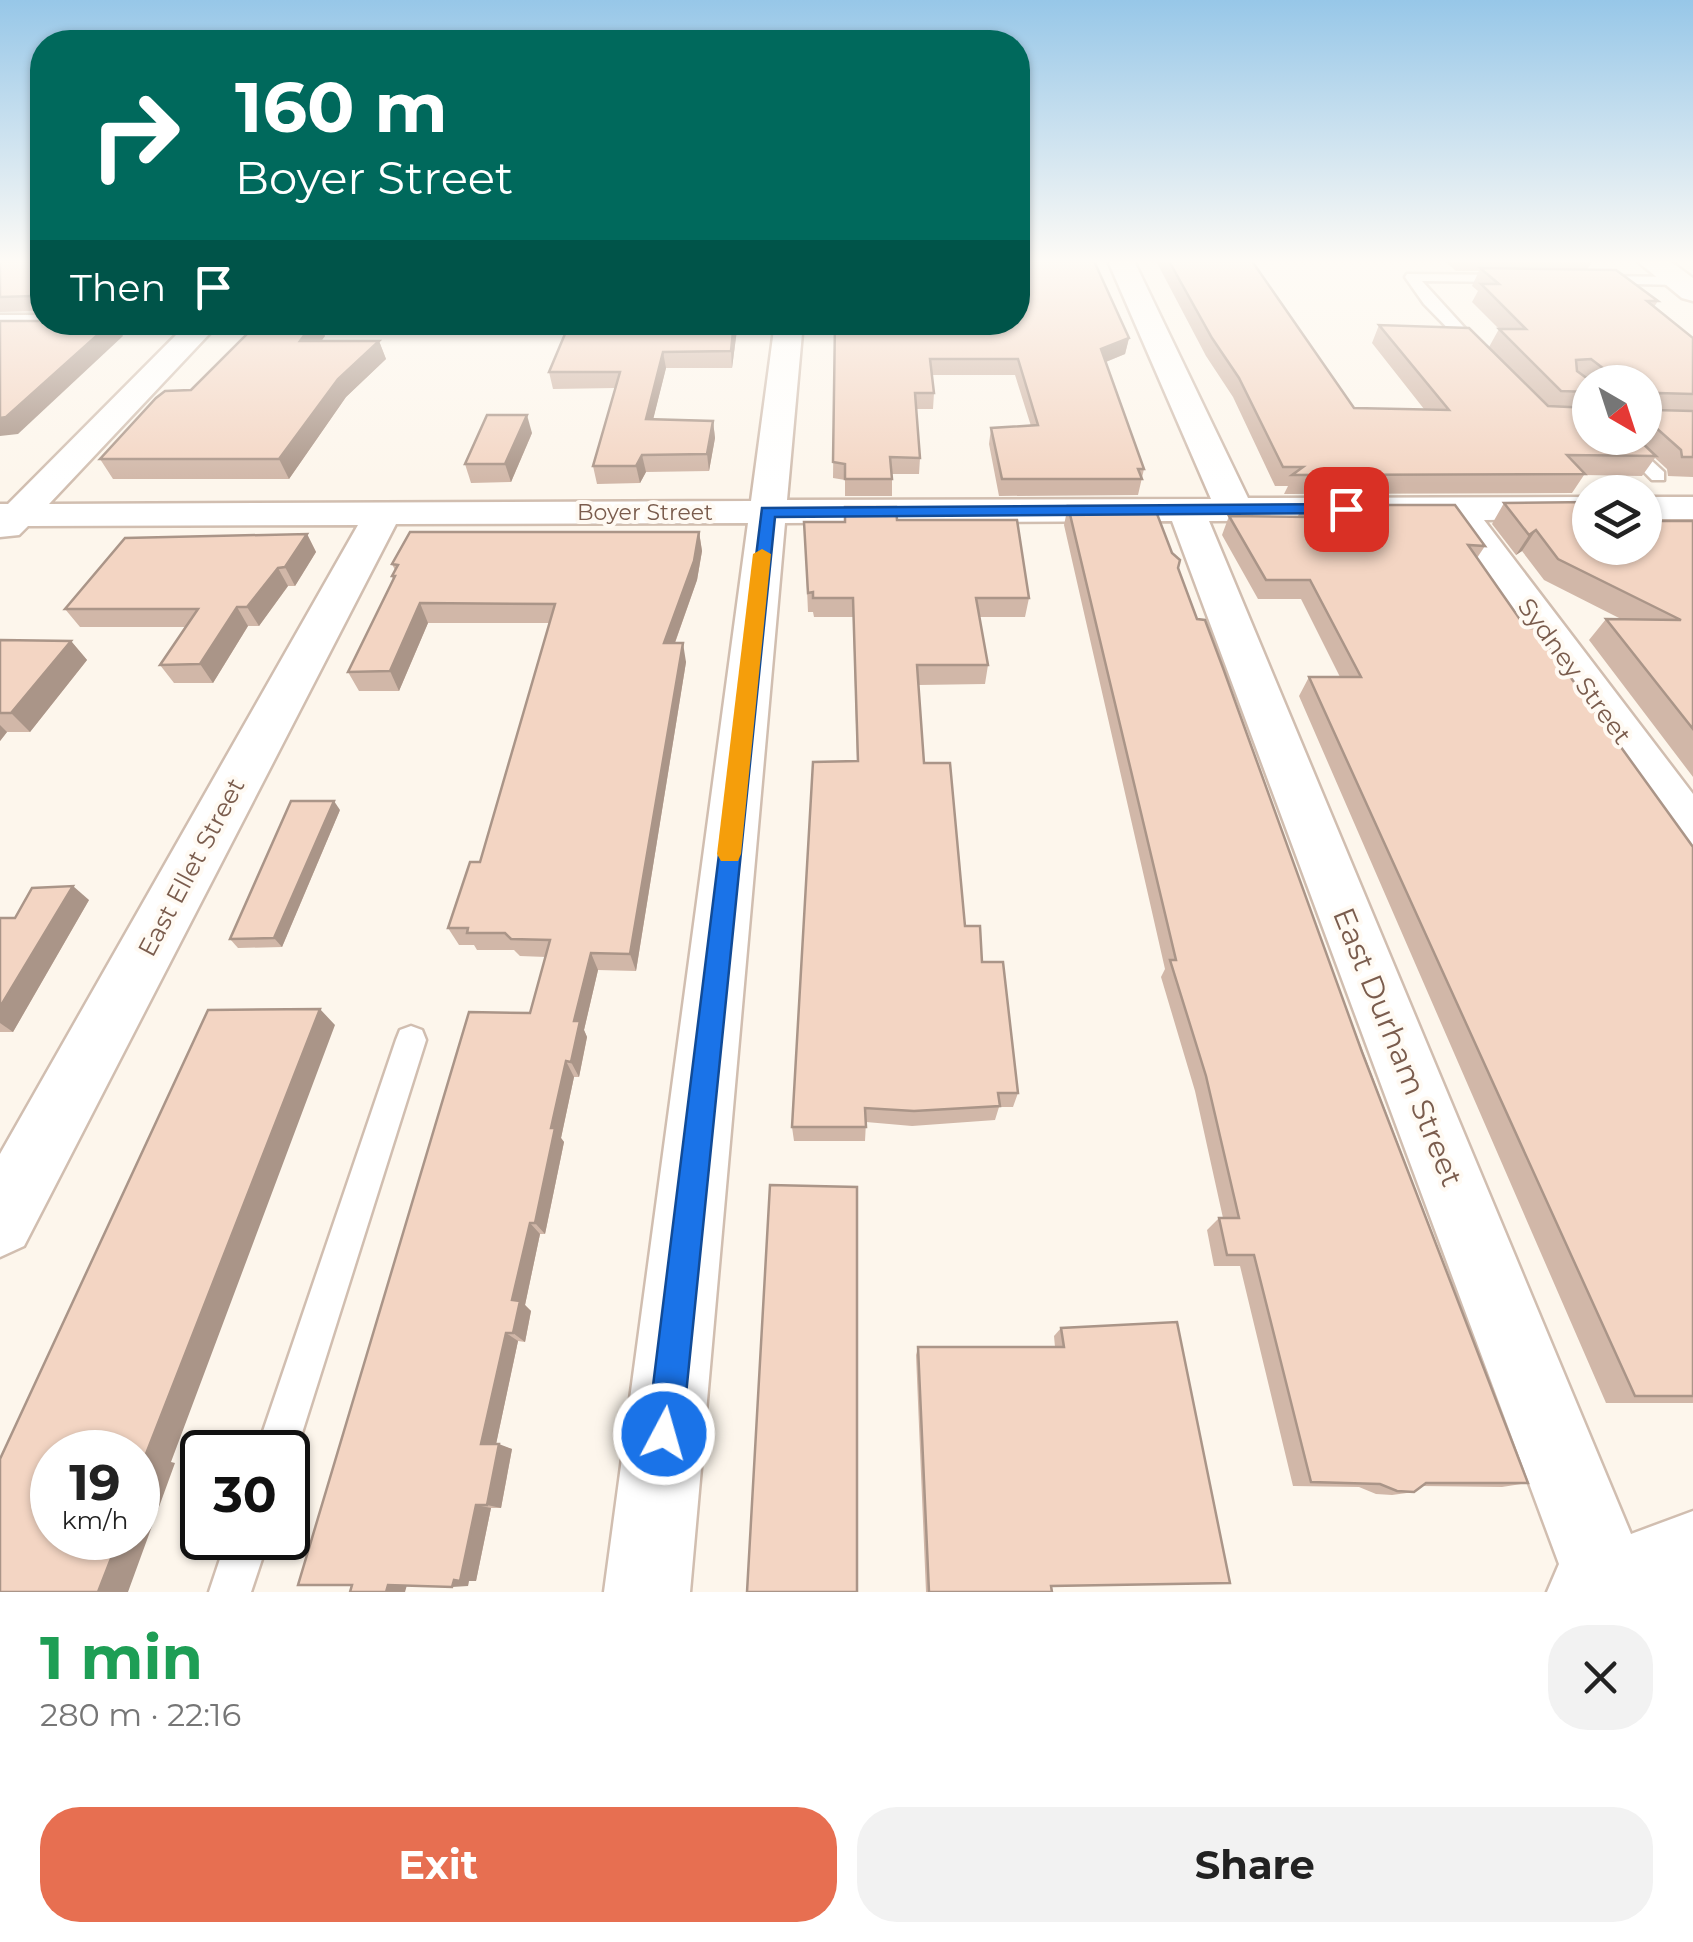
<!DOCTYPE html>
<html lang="en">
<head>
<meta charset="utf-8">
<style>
	:root { --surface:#fff; --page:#f2f2f2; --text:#222; --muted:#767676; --accent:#e76f51 }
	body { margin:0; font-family:Montserrat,sans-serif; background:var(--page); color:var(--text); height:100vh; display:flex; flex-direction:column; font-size:38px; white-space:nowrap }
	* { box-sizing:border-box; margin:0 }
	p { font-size:32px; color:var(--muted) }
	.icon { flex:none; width:55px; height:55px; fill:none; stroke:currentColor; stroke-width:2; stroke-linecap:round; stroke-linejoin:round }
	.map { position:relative; height:1592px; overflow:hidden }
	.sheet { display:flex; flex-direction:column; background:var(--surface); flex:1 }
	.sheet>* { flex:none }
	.top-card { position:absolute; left:30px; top:30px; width:1000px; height:305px; border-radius:40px; box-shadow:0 2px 8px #0004; background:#00695c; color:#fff; overflow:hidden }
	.needle { width:65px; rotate:141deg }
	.fabs { position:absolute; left:1572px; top:365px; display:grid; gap:20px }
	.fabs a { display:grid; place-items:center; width:90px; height:90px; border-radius:50%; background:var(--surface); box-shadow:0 2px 8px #0004; font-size:50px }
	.speed { position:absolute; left:30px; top:1430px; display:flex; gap:20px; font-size:50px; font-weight:700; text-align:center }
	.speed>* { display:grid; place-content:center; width:130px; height:130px; border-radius:50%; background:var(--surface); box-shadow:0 2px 8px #0004; line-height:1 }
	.speed small { font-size:25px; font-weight:400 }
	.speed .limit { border:5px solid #111; border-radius:15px; background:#fff; color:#111 }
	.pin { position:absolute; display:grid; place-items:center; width:85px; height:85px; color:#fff; margin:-42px; border-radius:20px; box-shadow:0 5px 15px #0006 }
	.me { position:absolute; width:110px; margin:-55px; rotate:6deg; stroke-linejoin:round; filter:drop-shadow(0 0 8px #0008) }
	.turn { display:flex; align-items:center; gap:35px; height:210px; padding:0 40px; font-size:45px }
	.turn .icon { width:130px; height:130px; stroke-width:2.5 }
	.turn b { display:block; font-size:70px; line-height:85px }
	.then { display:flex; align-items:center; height:95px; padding:0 40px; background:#0003; gap:20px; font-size:38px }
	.round { display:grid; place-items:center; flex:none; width:105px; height:105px; border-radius:40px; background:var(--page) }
	.headline { display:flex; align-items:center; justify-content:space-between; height:170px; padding:0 40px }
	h1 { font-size:60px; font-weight:700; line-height:75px; color:#1e9e55 }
	.cta { display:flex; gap:20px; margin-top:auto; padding:20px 40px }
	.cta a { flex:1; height:115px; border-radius:40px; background:var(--accent); color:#fff; font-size:40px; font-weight:700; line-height:115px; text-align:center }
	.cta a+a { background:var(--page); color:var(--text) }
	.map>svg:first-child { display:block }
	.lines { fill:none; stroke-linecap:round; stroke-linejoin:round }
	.service-casing { stroke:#d1beb0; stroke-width:5 }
	.minor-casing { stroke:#d1beb0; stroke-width:5 }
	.secondary-casing { stroke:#d6c0b0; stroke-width:5 }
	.service { fill:#fff; fill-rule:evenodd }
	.minor { fill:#fff; fill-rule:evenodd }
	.secondary { fill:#fff; fill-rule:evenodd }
	.wall { fill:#d1b7a8; fill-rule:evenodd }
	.shaded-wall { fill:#aa9588 }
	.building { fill:#f3d5c3; stroke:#aa9588; stroke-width:2.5 }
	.route { fill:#1a73e8; stroke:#114b97; stroke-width:2.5 }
	.slow { fill:#f59e0b }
	.labels { text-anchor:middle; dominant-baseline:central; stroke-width:8; stroke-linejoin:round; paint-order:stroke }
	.far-street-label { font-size:22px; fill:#7a5c4d; stroke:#fffaf3 }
	.street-label { font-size:25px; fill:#7a5c4d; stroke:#fffaf3 }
	.near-street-label { font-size:30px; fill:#7a5c4d; stroke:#fffaf3 }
</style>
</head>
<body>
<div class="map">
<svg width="1693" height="1592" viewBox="0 0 1693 1592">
	<rect width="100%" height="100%" fill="#fdf6ec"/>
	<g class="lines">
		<g class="service-casing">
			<g id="service">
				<path d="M1407,274l106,1v6l-5,1 -86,-1 61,67v6h-10l-49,-50 -19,-27z"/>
				<path d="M1598,276l80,1 7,4 -7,4 -85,-2 -2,-3z"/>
				<path d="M1610,438h17l37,34v8h-12z"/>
				<path d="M411,1026l11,4 4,10 -130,412 -8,15v-15h-32l140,-412 4,-10z"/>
				<path d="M227,1538h42l-18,54h-42z"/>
			</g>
		</g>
		<g class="minor-casing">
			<g id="minor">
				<path d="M1108,261h26l114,237 342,-1v22l-106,1 209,274v59l-18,-6 -229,-327 -237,1 422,1013 62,-23v81h-146l12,-28 -387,-1043 -387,2 -95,1069h-86l144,-1069 -352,1 -372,722 -24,11v-103l358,-629 -330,1 -9,9 -19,2v-33h8l171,-172 -179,1v-18h42v7h647l-14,9 -464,1 -162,172 702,-3 24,-179h28l-16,178 424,-1z"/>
				<rect x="1645" y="497" width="48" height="22"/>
			</g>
		</g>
		<g class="secondary-casing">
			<path id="secondary" d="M1637,261h33l23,17v23l-11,-3z"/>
		</g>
		<use href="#service" class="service"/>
		<use href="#minor" class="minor"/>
		<use href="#secondary" class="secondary"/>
	</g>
	<g class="wall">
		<path d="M0,261h42v52l-1,-2 -41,1z"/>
		<path d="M1156,261h96l102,147 70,1 -52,-66 7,-18 136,48 -26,-26 10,-18 -27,-27 6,-11 -6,-5 7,-15h-23l-11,-10h147l-5,9 71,31 -4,6 39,31v139l-25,-1 -1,-7 -12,-11 -13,18 -58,-1 -12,18 -288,1 4,-8h-13l-42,-89 -27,-41zM1590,382h55v56h-55z"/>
		<path d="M570,322h168l-6,46h-66l-13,51 60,2 2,17 -6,33 -63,1 -6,11 -43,1 -4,-18 22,-78 -62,1 -4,-17z"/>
		<path d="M835,322l294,16 -4,16 -19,8 38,107 -6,26 -139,1 -10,-52 2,-16 40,-2 -16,-51h-83l2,18 -1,16h-17l4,49 -1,16h-27v22h-47v-16l-12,-2z"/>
		<path d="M325,336l-4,5h58l7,18 -40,38 -57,82h-176l-13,-20 91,-69z"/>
		<path d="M532,433l-21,49 -40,1 -6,-19z"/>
		<path d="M1504,503l86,45 103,-27v256l-104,-137 17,-21h15l-77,-39 -22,-29 -6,4 -24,-31z"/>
		<path d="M1303,505l182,41 -8,12 49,70 167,219v556h-87l-307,-707 10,-19h31l-39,-78h-43l-36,-64 7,-19h69z"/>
		<path d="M1068,506l110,62 350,915 -26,4 -81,-1 -7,6 -22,3 -16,-1 -17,-7 -66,-1 -53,-220h-26l-7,-36 12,-12h4l-28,-127 -34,-114 4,-8 -101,-444z"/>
		<path d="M897,520l132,78 -4,19h-46l9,48 -3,19 -67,1 6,78 41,163 17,36 36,131 -5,14h-14l-4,13 -83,6 -46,-4 -1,19h-71l-2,-14 65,-366 -4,-144h-39l-1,-5h-5l-4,-90z"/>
		<path d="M699,532l3,19 -5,29 -22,63 11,19 -50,309 -38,-1 -14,60 3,7 -8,40h-5l-13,61 3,4 -19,92h-5l-15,71 6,6 -6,31 -7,-1 -22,103 16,5 -11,59h-10l-15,73h-7l-1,5 62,-573 16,-56 -26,-1 -6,-6h-37l-3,-5h-15l-11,-17 32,-66 70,-239h-122l-29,68h-40l-11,-19 45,-92 -1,-4 3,-6 -3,-6z"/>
		<path d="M307,534l9,18 -21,34h-7l-29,40h-11l-35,57h-39l-14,-18 26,-38h-106l-15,-18z"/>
		<path d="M0,640l71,1 16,19 -57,72h-23l-7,9z"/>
		<path d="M340,810l-58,137 -44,1 -8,-9z"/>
		<path d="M89,900l-76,132h-13v-114h15z"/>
		<path d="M1177,1322l-126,264 1,6h-126l-10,-237 2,-8h137l-1,-11 7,-8z"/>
	</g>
	<g class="shaded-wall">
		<path d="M112,322h3l8,14 -105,98 -18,2v-18z"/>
		<path d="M314,322h6l5,14 -17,23 -8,-18z"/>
		<path d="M734,322h4l-6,46 -1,-17z"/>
		<path d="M1129,338l-4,16 -27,11 3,-16z"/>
		<path d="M379,341l7,18 -40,38 -57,82 -10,-20 59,-80z"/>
		<path d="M663,352l3,16 -17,68 -3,-17z"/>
		<path d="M527,415l5,18 -21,49 -6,-18z"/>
		<path d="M713,421l2,17 -6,33 -2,-17z"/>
		<path d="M642,455l4,17 -6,11 -4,-17z"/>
		<path d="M1536,530l-14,21 -6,4 13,-20z"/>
		<path d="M699,532l3,19 -5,29 -29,82 -4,-19z"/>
		<path d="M307,534l9,18 -21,34 -10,-19z"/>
		<path d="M278,568l10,18 -29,40 -12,-19z"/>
		<path d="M420,603l8,20 -29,68 -9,-20z"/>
		<path d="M237,607l11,19 -35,57 -13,-19z"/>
		<path d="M71,641l16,19 -57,72 -19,-19z"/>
		<path d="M683,643l3,19 -50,309 -6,-17z"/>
		<path d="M0,725l7,7 -7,9z"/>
		<path d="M334,801l6,9 -58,137 -8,-9z"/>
		<path d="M73,886l16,14 -76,132 -13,-9v-16z"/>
		<path d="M591,953l7,17 -14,60 3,7 -8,40 -8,-15 3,-41z"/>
		<path d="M320,1009l15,16 -164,437 4,1 -47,129h-30l21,-54h19v-50l6,-29z"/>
		<path d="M566,1061l8,16 -13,61 3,4 -19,92 -10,-11 16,-95z"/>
		<path d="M530,1223l10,11 -15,71 6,6 -6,31 -12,-9 -1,-33z"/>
		<path d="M506,1333l12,8 -23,108 -14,-5z"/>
		<path d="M499,1444l13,5 -11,59 -14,-3z"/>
		<path d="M476,1505l15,3 -15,73h-7l-1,5 -16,1z"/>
		<path d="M388,1585h19l-2,7h-19z"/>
	</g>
	<g class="building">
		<path d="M0,261h42v42h-6l-4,-7 -32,1z"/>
		<path d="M1018,261h76l35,77 -28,11 43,120h-6l4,10h-140l-11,-51 47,-3 -20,-66h-88l4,34h-19l5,65 -30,-1 2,22h-47v-15l-12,-2 2,-140h183z"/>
		<path d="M1169,261h83l102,147 95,2 -70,-85 90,3 79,78 42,2v30h47l19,18 -89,-1 18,19 -293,1 11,-8h-20l-44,-89 -27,-40z"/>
		<path d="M1480,268l136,2 42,31h-11l46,37v56l-35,-1 -4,4 2,13 37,1v46h-11l-1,-7 -36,-32v-36h-40l-1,-13 -13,-10 -15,1 1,11 15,11h-2v10l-29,-1 -62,-62h27l-45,-45h18z"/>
		<path d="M0,321h42v1h70l-106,95 -6,1z"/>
		<path d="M259,322h55l-14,19h79l-41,38 -59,80h-179l56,-61 9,-7 26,-1z"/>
		<path d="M570,322h164l-3,29 -68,1 -17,67 67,2 -6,33 -65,1 -6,11h-43l27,-94h-71z"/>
		<path d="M487,415h40l-22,49h-40z"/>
		<path d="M1590,502v46h55v-27h48v208l-87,-110 75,1 -123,-61 -22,-29 -7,5 -25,-32z"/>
		<path d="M1303,505h152l30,41 -17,-1 58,83h9l158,219v549h-58l-326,-719h52l-51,-97h-44l-37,-64 80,1z"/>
		<path d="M1068,506h86l18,47 8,7 -2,8 19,51 8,1 18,48 139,384 166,431h-102l-12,9 -17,-1 -17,-7 -69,-2 -57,-227h-27l-8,-37h20l-33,-142 -36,-116h6z"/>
		<path d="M845,507h51l1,13h120l12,78h-53l12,67h-71l7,98h26l15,163h15l2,36h21l15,131h-20l2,13 -86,5 -49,-3 1,19h-74l21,-365 45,-1 -5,-163h-40v-6l-5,1 -4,-71h41z"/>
		<path d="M410,532h289l-5,29 -30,82h19l-53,311 -39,-1 -17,68h6l-9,41 -5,-1 -15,67h4l-20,95h-5l-18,77 8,1 -7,32h-7l-25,111h18l-12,61h-11l-16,76 -6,-1 -2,7 -64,-2 -2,7h-36l2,-7h-54l171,-573 61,1 20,-73 -39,-1 -6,-6h-38l1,-5h-20l22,-66h10l75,-258 -135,-1 -30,68 -42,1 47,-96h-3l6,-11 -6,-1z"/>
		<path d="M307,534l-22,33 -7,1 -31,39h-10l-37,57 -40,1 38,-56h-133l60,-71z"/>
		<path d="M0,640l71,1 -60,72h-11z"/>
		<path d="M291,801h43l-60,137 -44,1z"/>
		<path d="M73,886l-73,121v-89h15l17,-30z"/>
		<path d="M320,1009l-176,450h5l-11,29v-36h-86v86h67l-21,54h-98v-133l208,-449z"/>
		<path d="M770,1185l87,2v405h-110z"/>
		<path d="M1177,1322l53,261 -179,3 1,6h-123l-11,-245h146l-3,-19z"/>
	</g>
	<linearGradient id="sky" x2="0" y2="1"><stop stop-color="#97c7e8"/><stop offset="0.54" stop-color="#fefbf6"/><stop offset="1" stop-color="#fefbf6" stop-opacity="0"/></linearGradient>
	<rect width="1693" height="484" fill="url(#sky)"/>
	<path class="route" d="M1346,504l9,5 -3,4 -577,4 -93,917 -5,13 -13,5 -12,-5 -5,-13 115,-926z"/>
	<path class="slow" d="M762,549l9,5 -30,300 -3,7h-17l-4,-7 36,-300z"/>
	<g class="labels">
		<g class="far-street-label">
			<text x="645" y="512">Boyer Street</text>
		</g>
		<g class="street-label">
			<text transform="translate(1575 671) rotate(54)">Sydney Street</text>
			<text transform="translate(191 867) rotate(-62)">East Ellet Street</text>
		</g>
		<g class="near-street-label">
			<text transform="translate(1398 1047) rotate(68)">East Durham Street</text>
		</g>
	</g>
</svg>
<div class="fabs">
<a><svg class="needle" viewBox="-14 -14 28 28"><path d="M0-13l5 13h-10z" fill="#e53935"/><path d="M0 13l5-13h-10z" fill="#767676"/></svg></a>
<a><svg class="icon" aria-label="layers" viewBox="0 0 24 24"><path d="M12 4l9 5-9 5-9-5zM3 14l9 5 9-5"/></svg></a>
</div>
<div class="speed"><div>19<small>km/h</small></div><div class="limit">30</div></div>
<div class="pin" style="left:1346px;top:509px;background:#d93025"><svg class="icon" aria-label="arrive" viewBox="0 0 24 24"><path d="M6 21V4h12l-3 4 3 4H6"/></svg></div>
<svg class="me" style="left:664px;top:1434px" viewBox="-20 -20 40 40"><circle r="17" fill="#1a73e8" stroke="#fff" stroke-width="3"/><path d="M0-11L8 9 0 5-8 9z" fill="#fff"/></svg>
<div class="top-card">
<div class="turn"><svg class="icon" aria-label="right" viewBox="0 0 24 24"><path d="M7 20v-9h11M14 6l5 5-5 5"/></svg><div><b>160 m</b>Boyer Street</div></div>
<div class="then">Then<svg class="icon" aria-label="arrive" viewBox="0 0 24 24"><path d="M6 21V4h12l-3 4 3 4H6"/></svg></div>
</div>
</div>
<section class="sheet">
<div class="headline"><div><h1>1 min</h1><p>280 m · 22:16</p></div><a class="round"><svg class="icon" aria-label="close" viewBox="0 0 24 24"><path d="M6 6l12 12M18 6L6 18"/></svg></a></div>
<div class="cta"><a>Exit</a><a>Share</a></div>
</section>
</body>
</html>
